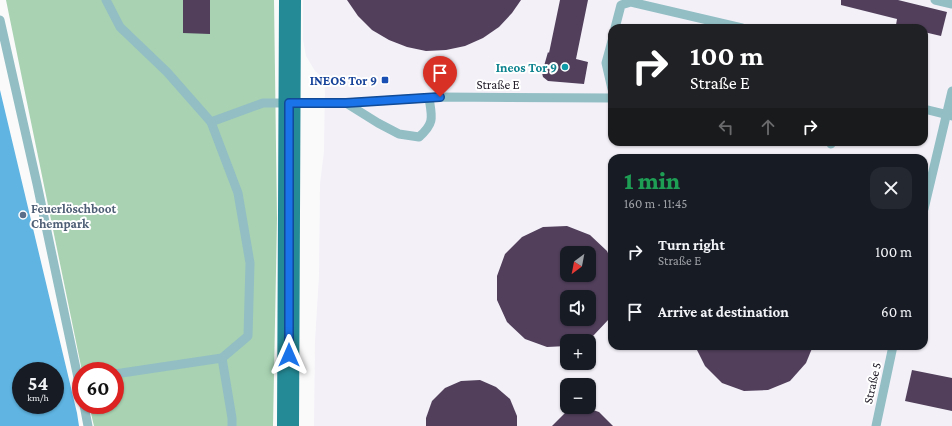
<!DOCTYPE html>
<html lang="en">
<head>
<meta charset="utf-8">
<style>
	:root { --surface:#171b24; --page:#242831; --text:#f1f3f6; --muted:#9ea1a6 }
	body { margin:0; font-family:"Crimson Pro",serif; background:var(--page); color:var(--text); height:100vh; display:flex; flex-direction:column; font-size:15px; white-space:nowrap }
	* { box-sizing:border-box; margin:0 }
	p { font-size:13px; color:var(--muted) }
	.icon { flex:none; width:22px; height:22px; fill:none; stroke:currentColor; stroke-width:2; stroke-linecap:round; stroke-linejoin:round }
	.map { position:relative; flex:1; overflow:hidden }
	.details { position:absolute; left:608px; top:154px; width:320px; height:196px; display:flex; flex-direction:column; background:var(--surface); border-radius:12px; box-shadow:0 1px 3px #0004 }
	.details>* { flex:none }
	.guide { position:absolute; left:608px; top:24px; width:320px; height:122px; border-radius:12px; box-shadow:0 1px 3px #0004; background:#202124; color:#fff; overflow:hidden }
	.needle { width:26px; rotate:212deg }
	.fabs { position:absolute; left:560px; top:246px; display:grid; gap:8px }
	.fabs a { display:grid; place-items:center; width:36px; height:36px; border-radius:8px; background:var(--surface); box-shadow:0 1px 3px #0004; font-size:20px }
	.speed { position:absolute; left:12px; top:362px; display:flex; gap:8px; font-size:20px; font-weight:700; text-align:center }
	.speed>* { display:grid; place-content:center; width:52px; height:52px; border-radius:50%; background:var(--surface); box-shadow:0 1px 3px #0004; line-height:1 }
	.speed small { font-size:10px; font-weight:400 }
	.speed .limit { border:6px solid #d22; background:#fff; color:#111 }
	.pin { position:absolute; display:grid; place-items:center; width:34px; height:34px; color:#fff; margin:-41px -17px; border-radius:50% 50% 50% 0; rotate:-45deg; box-shadow:0 0 4px #0007 }
	.pin .icon { rotate:45deg }
	.me { position:absolute; width:44px; margin:-22px; rotate:0deg; stroke-linejoin:round; filter:drop-shadow(0 0 3px #0008) }
	.turn { display:flex; align-items:center; gap:14px; height:84px; padding:0 16px; font-size:18px }
	.turn .icon { width:52px; height:52px; stroke-width:2.5 }
	.turn b { display:block; font-size:28px; line-height:34px }
	.lanes { display:flex; align-items:center; height:38px; padding:0 16px; background:#0003; justify-content:center; gap:20px; direction:ltr }
	.lanes .off { opacity:.35 }
	.round { display:grid; place-items:center; flex:none; width:42px; height:42px; border-radius:12px; background:var(--page) }
	.summary { display:flex; align-items:center; justify-content:space-between; height:68px; padding:0 16px }
	h1 { font-size:24px; font-weight:800; line-height:30px; color:#1e9e55 }
	ul { padding:0; list-style:none }
	li { display:flex; align-items:center; gap:12px; height:60px; padding:0 16px }
	li div { flex:1 }
	li b { display:block; font-size:15px }
	li em { font-style:normal }
	.map>svg:first-child { display:block }
	.built { fill:#f3f0f8; fill-rule:evenodd }
	.green { fill:#a8d2b2 }
	.water { fill:#5fb4e2; fill-rule:evenodd }
	.building { fill:#513f5b; fill-rule:evenodd }
	.lines { fill:none; stroke-linecap:round; stroke-linejoin:round }
	.lane { stroke:#92bec4; stroke-width:9 }
	.primary { stroke:#248a96; stroke-width:22 }
	.route-casing { stroke:#114b97; stroke-width:10 }
	.route { stroke:#1a73e8; stroke-width:7 }
	.culture-dot { fill:#0f9aa8; stroke:#fff; stroke-width:1.5 }
	.transit-dot { fill:#1a4fb4; stroke:#fff; stroke-width:1.5 }
	.service-dot { fill:#5c6f8a; stroke:#fff; stroke-width:1.5 }
	.labels { text-anchor:middle; dominant-baseline:central; stroke-width:4; stroke-linejoin:round; paint-order:stroke }
	.culture-label { font-size:13px; font-weight:bold; fill:#0d838f; stroke:#fff; text-anchor:end }
	.transit-label { font-size:13px; font-weight:bold; fill:#164399; stroke:#fff; text-anchor:end }
	.street-label { font-size:13px; fill:#201b27; stroke:#fff }
	.service-label { font-size:13px; font-weight:bold; fill:#4e5e75; stroke:#fff; text-anchor:start }
</style>
</head>
<body>
<div class="map">
<svg width="952" height="426" viewBox="0 0 952 426">
	<rect width="100%" height="100%" fill="#fafafa"/>
	<path class="built" d="M303,0h649v426h-638l1,-85 4,-65 1,-92 4,-33 1,-72 -10,-8 -9,-15 -3,-16zM612,28h312v114h-312zM612,158h312v188h-312zM567,253h22v22h-22zM567,297h22v22h-22zM567,341h22v22h-22zM567,385h22v22h-22z"/>
	<path class="green" d="M6,0h268l3,219 -4,207h-179l-5,-21h26v-34h-33z"/>
	<path class="water" d="M0,90l77,323 2,13h-79zM21,371h34v34h-34z"/>
	<g class="building">
		<path d="M183,0h27v34l-27,-1z"/>
		<path d="M347,0h174l-9,13 -13,14 -16,11 -18,8 -19,4 -20,1 -19,-4 -18,-7 -17,-10 -14,-14z"/>
		<path d="M560,0h28l-12,59 12,3 -4,22 -36,-3 -5,-4 -1,-4 6,-21 1,1z"/>
		<path d="M841,0h57l49,12 -6,24 -17,-4v-4h-15l-13,-3 1,-6 -56,-14z"/>
		<path d="M567,226l23,9 17,16 5,11v49l-3,8 -16,17 -11,5h-15v5l-20,1 -22,-8 -18,-17 -10,-22v-24l8,-22 17,-17 21,-10zM567,253h22v22h-22zM567,297h22v22h-22z"/>
		<path d="M695,346h118l-7,17 -16,18 -22,9 -24,1 -22,-8 -17,-17z"/>
		<path d="M912,370l40,8v33l-47,-10z"/>
		<path d="M480,380l16,7 14,12 7,17v10h-91v-8l6,-17 13,-13 16,-7z"/>
		<path d="M576,408h11l12,4 14,14h-61l13,-13z"/>
	</g>
	<g class="lines">
		<g class="lane">
			<path d="M106,0l14,27 47,45 44,50 52,-19h83l94,-6 172,1"/>
			<path d="M935,0l17,4"/>
			<path d="M0,20l37,164 44,208"/>
			<path d="M615,28l6,-23 10,-3 111,26"/>
			<path d="M612,41l-6,22 6,26"/>
			<path d="M346,103l32,20 21,11 20,3c16,-14 13,-20 10,-39"/>
			<path d="M924,109l28,7"/>
			<path d="M830,142l1,2"/>
			<path d="M924,209l28,-118"/>
			<path d="M222,358l10,60v8"/>
			<path d="M115,374l107,-16 26,-22 2,-73 -12,-70 -27,-71"/>
			<path d="M84,405l4,21"/>
			<path d="M876,426l17,-80"/>
		</g>
		<path class="primary" d="M288,426l2,-426"/>
	</g>
	<g class="lines">
		<g class="route-casing">
			<path id="route" d="M289,355v-252h57l94,-6"/>
		</g>
		<use href="#route" class="route"/>
	</g>
	<circle class="culture-dot" cx="565" cy="67" r="4"/>
	<rect class="transit-dot" x="381" y="76" width="8" height="8" rx="2"/>
	<circle class="service-dot" cx="23" cy="215" r="4"/>
	<g class="labels">
		<g class="culture-label">
			<text x="557" y="67">Ineos Tor 9</text>
		</g>
		<g class="transit-label">
			<text x="377" y="80">INEOS Tor 9</text>
		</g>
		<g class="street-label">
			<text x="498" y="84">Straße E</text>
			<text transform="translate(872 383) rotate(-77)">Straße 5</text>
		</g>
		<g class="service-label">
			<text x="31" y="208">Feuerlöschboot<tspan x="31" dy="15">Chempark</tspan></text>
		</g>
	</g>
</svg>
<div class="fabs">
<a><svg class="needle" viewBox="-14 -14 28 28"><path d="M0-13l5 13h-10z" fill="#e53935"/><path d="M0 13l5-13h-10z" fill="#9ea1a6"/></svg></a>
<a><svg class="icon" aria-label="sound" viewBox="0 0 24 24"><path d="M4 9h4l5-4v14l-5-4H4zM17 9q2 3 0 6"/></svg></a>
<a>+</a>
<a>−</a>
</div>
<div class="speed"><div>54<small>km/h</small></div><div class="limit">60</div></div>
<div class="pin" style="left:440px;top:97px;background:#d93025"><svg class="icon" aria-label="arrive" viewBox="0 0 24 24"><path d="M6 21V4h12l-3 4 3 4H6"/></svg></div>
<svg class="me" style="left:289px;top:355px" viewBox="-20 -20 40 40"><path d="M0-17L14 15 0 8-14 15z" fill="#1a73e8" stroke="#fff" stroke-width="4"/></svg>
<div class="guide">
<div class="turn"><svg class="icon" aria-label="right" viewBox="0 0 24 24"><path d="M7 20v-9h11M14 6l5 5-5 5"/></svg><div><b>100 m</b>Straße E</div></div>
<div class="lanes"><svg class="icon off" aria-label="left" viewBox="0 0 24 24"><path d="M17 20v-9H6M10 6l-5 5 5 5"/></svg><svg class="icon off" aria-label="ahead" viewBox="0 0 24 24"><path d="M12 20V5M6 11l6-6 6 6"/></svg><svg class="icon" aria-label="right" viewBox="0 0 24 24"><path d="M7 20v-9h11M14 6l5 5-5 5"/></svg></div>
</div>
<section class="details">
<div class="summary"><div><h1>1 min</h1><p>160 m · 11:45</p></div><a class="round"><svg class="icon" aria-label="close" viewBox="0 0 24 24"><path d="M6 6l12 12M18 6L6 18"/></svg></a></div>
<ul>
<li><svg class="icon" aria-label="right" viewBox="0 0 24 24"><path d="M7 20v-9h11M14 6l5 5-5 5"/></svg><div><b>Turn right</b><p>Straße E</p></div><em>100 m</em></li>
<li><svg class="icon" aria-label="arrive" viewBox="0 0 24 24"><path d="M6 21V4h12l-3 4 3 4H6"/></svg><div><b>Arrive at destination</b></div><em>60 m</em></li>
</ul>
</section>
</div>
</body>
</html>
